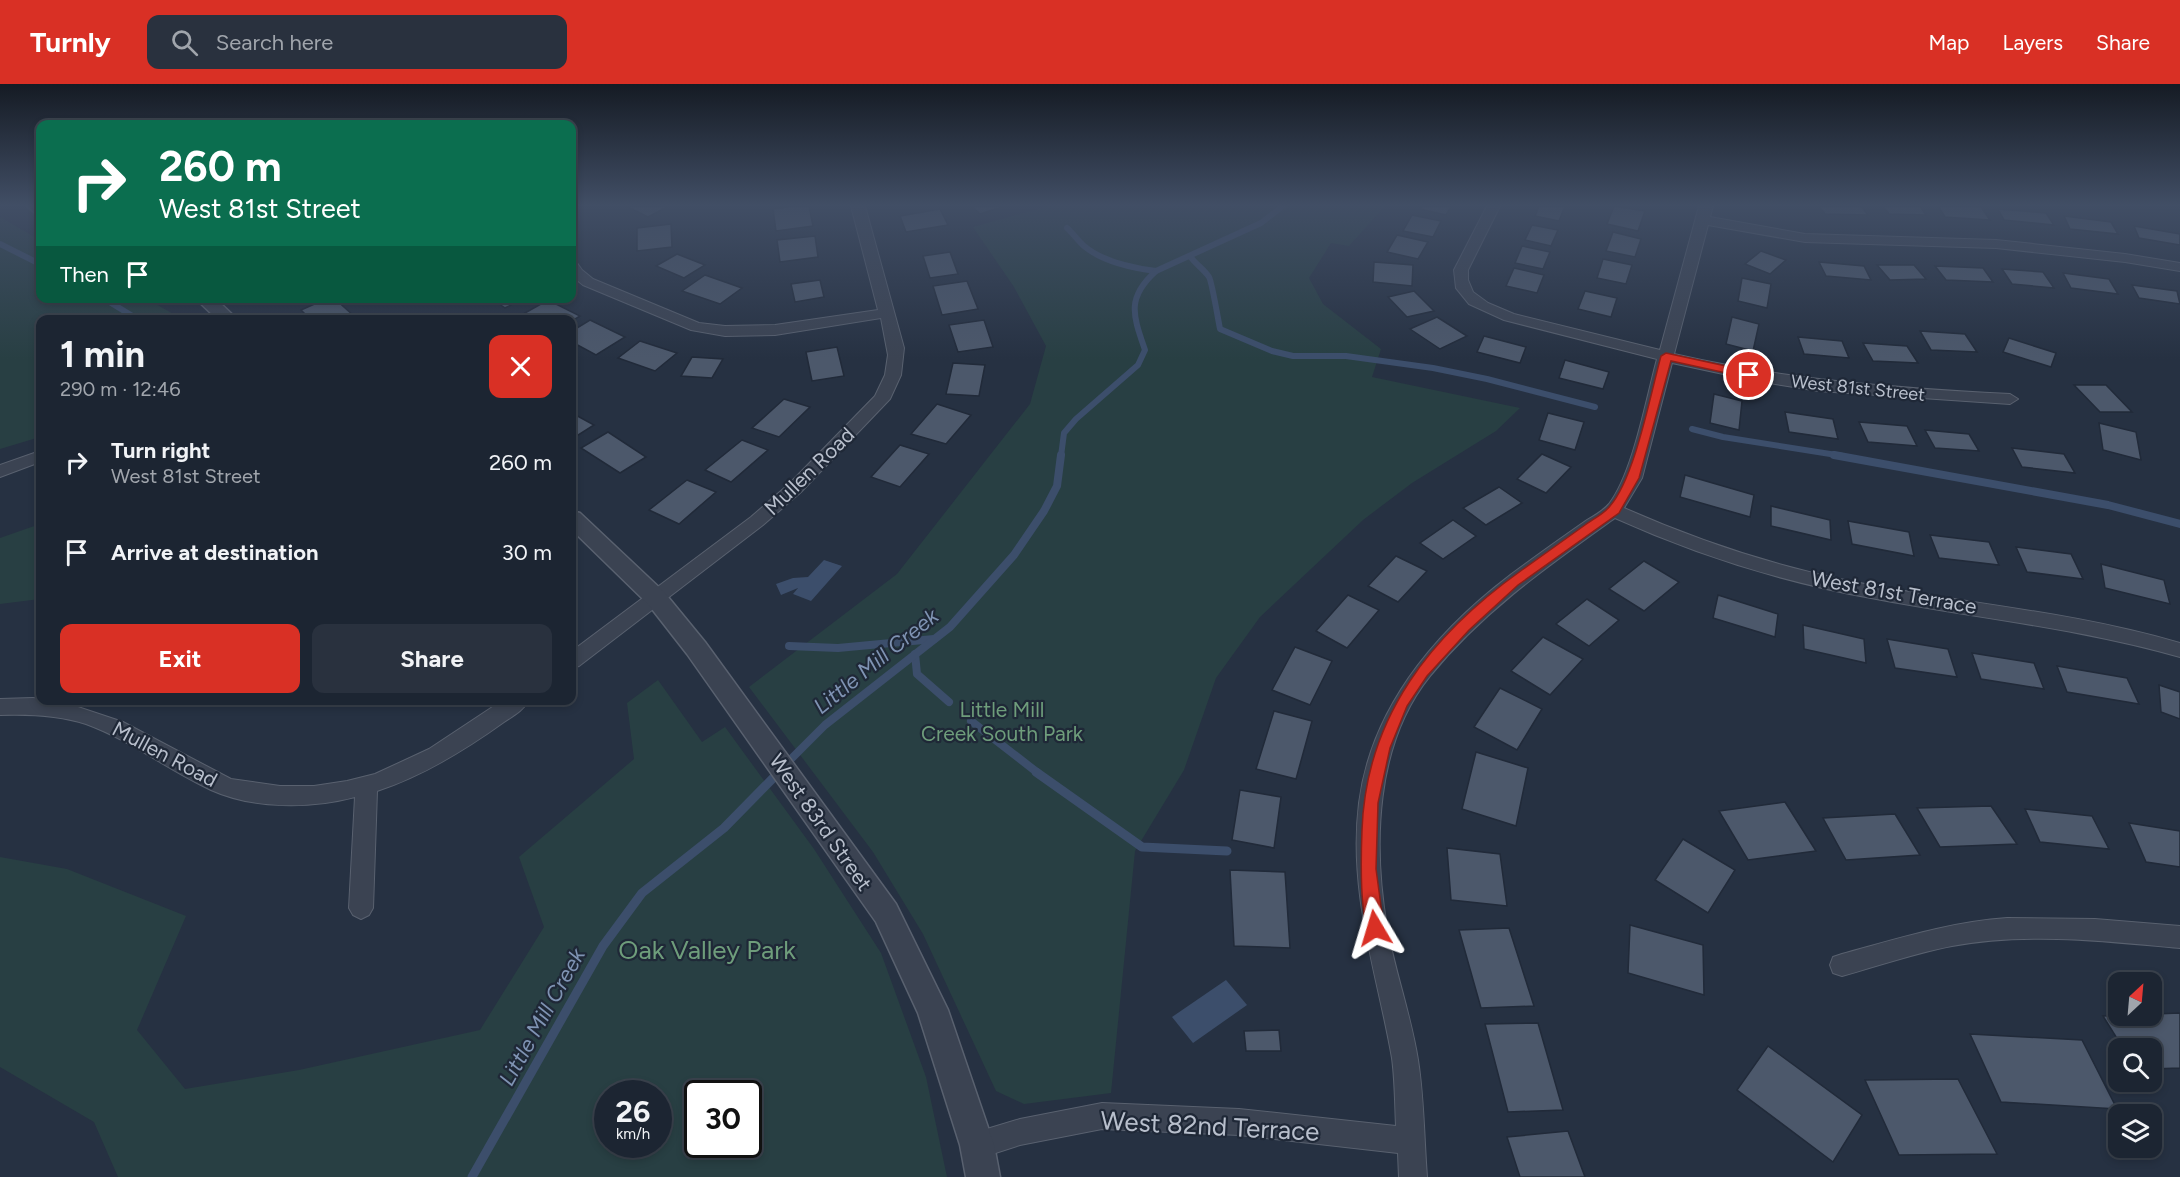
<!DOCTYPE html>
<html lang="en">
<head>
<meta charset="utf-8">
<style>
	:root { --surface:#1c2532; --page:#29313e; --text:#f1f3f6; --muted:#a0a5ac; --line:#3a424d; --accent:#d93025 }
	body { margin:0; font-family:Figtree,sans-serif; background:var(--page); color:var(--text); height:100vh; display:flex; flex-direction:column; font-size:22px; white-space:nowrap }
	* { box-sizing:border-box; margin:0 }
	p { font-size:20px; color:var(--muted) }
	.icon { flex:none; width:33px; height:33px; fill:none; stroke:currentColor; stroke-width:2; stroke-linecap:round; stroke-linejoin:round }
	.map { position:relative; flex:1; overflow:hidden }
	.drawer { position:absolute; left:36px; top:231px; width:540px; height:390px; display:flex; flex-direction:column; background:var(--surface); border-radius:12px; box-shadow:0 3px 9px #0003,0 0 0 2px var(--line) }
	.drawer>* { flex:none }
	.hud { position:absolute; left:36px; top:36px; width:540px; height:183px; border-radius:12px; box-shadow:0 3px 9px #0003,0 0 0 2px var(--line); background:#0b6e4f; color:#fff; overflow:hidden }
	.needle { width:39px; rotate:26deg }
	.buttons { position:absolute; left:2108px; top:888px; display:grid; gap:12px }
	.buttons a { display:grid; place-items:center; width:54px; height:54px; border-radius:12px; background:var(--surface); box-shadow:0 3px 9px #0003,0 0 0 2px var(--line); font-size:30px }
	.speed { position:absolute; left:594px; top:996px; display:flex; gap:12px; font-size:30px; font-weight:700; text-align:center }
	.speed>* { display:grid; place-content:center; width:78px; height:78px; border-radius:50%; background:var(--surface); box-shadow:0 3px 9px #0003,0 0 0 2px var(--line); line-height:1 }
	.speed small { font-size:15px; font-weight:400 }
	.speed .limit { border:3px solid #111; border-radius:9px; background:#fff; color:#111 }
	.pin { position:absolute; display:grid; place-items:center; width:51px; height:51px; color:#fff; margin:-26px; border:3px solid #fff; border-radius:50%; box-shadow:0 2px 6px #0007 }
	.me { position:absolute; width:66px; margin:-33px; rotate:353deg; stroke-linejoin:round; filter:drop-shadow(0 0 4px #0008) }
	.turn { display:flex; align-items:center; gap:21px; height:126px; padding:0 24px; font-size:27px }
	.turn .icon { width:78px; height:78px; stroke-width:2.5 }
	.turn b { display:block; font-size:42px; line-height:51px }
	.then { display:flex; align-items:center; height:57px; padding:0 24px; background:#0003; gap:12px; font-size:22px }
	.round { display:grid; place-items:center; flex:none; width:63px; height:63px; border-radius:12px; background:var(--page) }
	.summary { display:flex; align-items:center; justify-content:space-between; height:102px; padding:0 24px }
	h1 { font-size:36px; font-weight:700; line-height:45px }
	.action { display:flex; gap:12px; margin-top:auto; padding:12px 24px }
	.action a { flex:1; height:69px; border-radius:12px; background:var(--accent); color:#fff; font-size:24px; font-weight:700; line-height:69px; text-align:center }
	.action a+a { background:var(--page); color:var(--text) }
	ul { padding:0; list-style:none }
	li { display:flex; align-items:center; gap:18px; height:90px; padding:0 24px }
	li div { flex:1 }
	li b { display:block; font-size:22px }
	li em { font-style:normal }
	header { display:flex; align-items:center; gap:36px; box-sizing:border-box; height:84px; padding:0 30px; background:var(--accent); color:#fff }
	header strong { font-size:28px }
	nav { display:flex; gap:33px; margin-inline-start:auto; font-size:21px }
	.search { width:420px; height:54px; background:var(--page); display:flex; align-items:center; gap:15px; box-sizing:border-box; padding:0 21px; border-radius:12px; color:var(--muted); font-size:22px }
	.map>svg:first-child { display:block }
	.green { fill:#283f43; fill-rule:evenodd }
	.water { fill:#3c4e6b }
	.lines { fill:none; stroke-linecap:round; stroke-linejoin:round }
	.stream-far2 { stroke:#3c4e6b; stroke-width:6 }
	.stream-far1 { stroke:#3c4e6b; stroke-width:8 }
	.stream { stroke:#3c4e6b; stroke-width:9 }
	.building { fill:#4c586b; stroke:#212a39; stroke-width:1.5 }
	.minor-casing { stroke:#59616f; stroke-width:2 }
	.tertiary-casing { stroke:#59616f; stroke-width:3 }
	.minor { fill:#3b4352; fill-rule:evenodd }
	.tertiary { fill:#3b4352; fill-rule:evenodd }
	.route { fill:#d93025; stroke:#8d1f18; stroke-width:1.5 }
	.labels { text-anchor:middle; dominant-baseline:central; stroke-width:4.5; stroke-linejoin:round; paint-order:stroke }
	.far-street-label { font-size:18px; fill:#b8bfcc; stroke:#1f2837 }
	.street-label { font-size:21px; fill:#b8bfcc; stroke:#1f2837 }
	.park-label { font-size:21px; fill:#6e9d7b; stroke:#1f2837 }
	.water-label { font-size:22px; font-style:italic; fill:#7f93b3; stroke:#1f2837 }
	.near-park-label { font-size:26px; fill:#6e9d7b; stroke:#1f2837 }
	.near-street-label { font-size:26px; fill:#b8bfcc; stroke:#1f2837 }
</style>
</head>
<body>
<header>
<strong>Turnly</strong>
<div class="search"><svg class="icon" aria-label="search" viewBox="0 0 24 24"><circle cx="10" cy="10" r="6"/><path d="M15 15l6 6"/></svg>Search here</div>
<nav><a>Map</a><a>Layers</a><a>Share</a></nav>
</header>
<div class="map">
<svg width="2180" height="1093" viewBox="0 0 2180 1093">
	<rect width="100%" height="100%" fill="#263142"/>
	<g class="green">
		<path d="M1048,122h337l-36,40 -18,-3 -22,35 14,26 58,45 -9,28 148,31 -24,23 -84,52 -49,37 -103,97 -44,61 -32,92 -49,81 -24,242 -87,11 -28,-13 -73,-157 -50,-82 -124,-165 148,-113 133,-170 16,-58 -32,-59 -41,-60z"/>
		<path d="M0,133l40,23v58l107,1 35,20 -142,1v117l-40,12z"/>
		<path d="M40,440v75l-40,5v-66z"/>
		<path d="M658,596l44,62 23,-15 89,122 67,104 45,124 21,100h-829l-24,-55 -94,-55v-210l67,12 119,47 -49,114 48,59 114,-19 181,-40 64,-103 -25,-70 115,-98 -7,-56zM608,1010h50v50h-50zM698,1010h50v50h-50z"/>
	</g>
	<g class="water">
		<path d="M824,476l18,6 -31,35 -18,-7 5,-6 -17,7 -5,-11 17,-6 15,-1z"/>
		<path d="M1226,896l21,25 -54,38 -21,-26z"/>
	</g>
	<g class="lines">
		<g class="stream-far2">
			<path d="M1067,144c6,5 10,12 17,18 19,16 48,22 72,25"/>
			<path d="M0,160l40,20"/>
			<path d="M1190,172c5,8 14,13 19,21 3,5 9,42 11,52l52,22 21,5h53l87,12 54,11 108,28"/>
			<path d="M103,214l36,22"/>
			<path d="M1692,345l31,8 120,19"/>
			<path d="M1061,372l3,-23 12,-14 62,-54 7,-15c-12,-35 -19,-52 11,-79l105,-48 22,-17"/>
		</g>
		<g class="stream-far1">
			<path d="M1834,371l274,50 72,19"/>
			<path d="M789,562l49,2 96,-9"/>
			<path d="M915,570l2,20 32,28"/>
			<path d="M971,637l67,52"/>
			<path d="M777,689l48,-48 125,-98 64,-72 30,-44 13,-25 4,-31"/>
		</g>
		<g class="stream">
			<path d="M1036,688l106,75 85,4"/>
			<path d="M472,1093l131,-231 39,-53 82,-65 55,-56"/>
		</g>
	</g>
	<g class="building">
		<path d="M626,122h43l-21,11z"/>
		<path d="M795,122h14l4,20 -37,5 -3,-22z"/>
		<path d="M972,122h33l-25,8z"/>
		<path d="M1422,122h29l-5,9 -26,-6z"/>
		<path d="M1539,122h26l-6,15 -24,-5z"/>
		<path d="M1614,122l31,5 -7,20 -31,-7z"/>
		<path d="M1819,122h42l7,9 -43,-1z"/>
		<path d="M1883,122h37l6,9 -37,-1z"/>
		<path d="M1938,122l43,1 9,13 -45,-3z"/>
		<path d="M940,125l8,16 -42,7 -6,-16z"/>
		<path d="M1998,125l48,4 8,12 -50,-5z"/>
		<path d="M1412,131l29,6 -8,16 -30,-6z"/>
		<path d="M2064,132l47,6 7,12 -48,-5z"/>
		<path d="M671,140l1,23 -35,4v-23z"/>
		<path d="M1532,141l26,5 -7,16 -26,-6z"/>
		<path d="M2134,142l46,8v11l-41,-7z"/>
		<path d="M1613,148l28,7 -6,18 -29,-6z"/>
		<path d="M1397,151l31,7 -10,17 -31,-7z"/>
		<path d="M815,152l3,21 -38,5 -3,-22z"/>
		<path d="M1522,162l28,6 -7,17 -28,-6z"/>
		<path d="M1761,167l25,9 -16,14 -25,-10z"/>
		<path d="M950,168l8,22 -28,4 -7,-22z"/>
		<path d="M677,170l28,11 -21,13 -28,-12z"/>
		<path d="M1603,175l29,6 -6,19 -29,-6z"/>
		<path d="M1374,178l39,3 -1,21 -39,-4z"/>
		<path d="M1819,178l45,4 7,14 -45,-4z"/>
		<path d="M1877,181h37l12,14 -36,1z"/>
		<path d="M1935,182l48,2 10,14 -47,-2z"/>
		<path d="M1514,184l30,7 -7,18 -31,-7z"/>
		<path d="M2002,185l41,3 11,16 -42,-4z"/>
		<path d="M2063,189l46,6 9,15 -47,-6z"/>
		<path d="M705,191l37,13 -22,16 -38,-13z"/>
		<path d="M1742,194l29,6 -4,24 -29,-7z"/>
		<path d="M820,196l4,17 -29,5 -4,-18z"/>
		<path d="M967,197l11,28 -36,6 -9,-29z"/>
		<path d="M2132,201l45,6 3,13 -41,-6z"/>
		<path d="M1414,207l20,20 -27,6 -19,-20z"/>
		<path d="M1585,207l32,7 -6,19 -33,-8z"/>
		<path d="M328,214h6l21,19 -5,3h-39l-10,-10z"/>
		<path d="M491,214h34l-20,10z"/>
		<path d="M548,216l32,16 -8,5 -56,-3z"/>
		<path d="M1437,233l30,19 -27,13 -30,-20z"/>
		<path d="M1732,233l27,7 -6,27 -27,-7z"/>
		<path d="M590,236l35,17 -29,18 -24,-13v-11z"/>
		<path d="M984,236l9,27 -35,5 -9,-27z"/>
		<path d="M1920,247l45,3 12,18 -46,-2z"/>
		<path d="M1484,252l42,11 -6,16 -43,-11z"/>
		<path d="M1798,253l44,4 7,17 -45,-4z"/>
		<path d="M2009,254l47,15 -5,14 -48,-15z"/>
		<path d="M640,257l37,12 -22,18 -37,-13z"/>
		<path d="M1863,259l44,3 11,17 -45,-2z"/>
		<path d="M837,263l7,29 -32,5 -6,-29z"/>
		<path d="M692,273l31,2 -11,19 -31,-2z"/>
		<path d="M1565,276l44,12 -6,17 -44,-11z"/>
		<path d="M953,279l32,2 -6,31 -33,-2z"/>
		<path d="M2074,301h32l26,27h-32z"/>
		<path d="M1714,310l28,7 -3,29 -29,-7z"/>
		<path d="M784,315l26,8 -31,30 -27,-9z"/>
		<path d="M937,320l34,11 -25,29 -35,-10z"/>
		<path d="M1785,328l48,7 5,20 -49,-7z"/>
		<path d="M572,329l22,12 -22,14z"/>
		<path d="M1548,329l36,9 -9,28 -36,-10z"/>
		<path d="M1859,338l48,4 10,20 -49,-4z"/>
		<path d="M2099,339l37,9 5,28 -38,-10z"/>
		<path d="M1925,346l44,4 10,17 -44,-3z"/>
		<path d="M608,348l38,25 -26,16 -39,-25z"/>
		<path d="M742,356l26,10 -37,32 -26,-12z"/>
		<path d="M900,361l29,9 -29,33 -29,-10z"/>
		<path d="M2012,364l52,6 11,19 -53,-6z"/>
		<path d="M1542,370l29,13 -25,26 -29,-14z"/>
		<path d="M1685,391l69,20 -4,22 -70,-20z"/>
		<path d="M687,396l29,12 -37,32 -30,-14z"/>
		<path d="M1499,403l23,16 -36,22 -23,-17z"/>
		<path d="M1771,422l59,14 1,20 -60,-14z"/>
		<path d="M1453,436l23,16 -33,23 -23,-16z"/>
		<path d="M1848,437l61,11 5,24 -62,-12z"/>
		<path d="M1930,451l59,7 10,23 -60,-7z"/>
		<path d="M2016,463l55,7 12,25 -56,-7z"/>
		<path d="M1396,472l31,15 -29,31 -30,-16z"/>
		<path d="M1644,477l35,21 -35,29 -35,-22z"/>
		<path d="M2101,480l63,16 6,24 -65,-16z"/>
		<path d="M1348,511l31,15 -32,38 -31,-17z"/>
		<path d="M1718,511l60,19 -3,23 -62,-19z"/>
		<path d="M1587,515l32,21 -30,26 -33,-22z"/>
		<path d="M1803,541l61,14 2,24 -62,-14z"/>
		<path d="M1543,553l40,22 -33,36 -39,-24z"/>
		<path d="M1887,555l61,10 9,28 -62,-9z"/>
		<path d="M1295,563l37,14 -22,44 -38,-15z"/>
		<path d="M1972,569l62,10 10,26 -63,-10z"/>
		<path d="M2057,582l70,12 12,26 -72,-12z"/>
		<path d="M2159,601l21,7v27l-19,-7z"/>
		<path d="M1500,604l42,21 -25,41 -43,-23z"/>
		<path d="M1274,627l38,10 -16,58 -40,-10z"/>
		<path d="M1476,668l52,16 -12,58 -54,-17z"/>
		<path d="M1240,706l41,7 -7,51 -42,-8z"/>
		<path d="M1785,718l31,49 -68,9 -29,-49z"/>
		<path d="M1991,722l26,38 -77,3 -23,-39z"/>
		<path d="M2025,725l67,7 17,33 -69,-7z"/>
		<path d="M1895,730l25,41 -74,5 -23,-42z"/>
		<path d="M2129,739l51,8v36l-34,-5z"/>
		<path d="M1683,755l52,31 -27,43 -53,-33z"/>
		<path d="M1447,764l53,6 7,52 -56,-6z"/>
		<path d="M1230,786l55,2 5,76 -56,-2z"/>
		<path d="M1630,841l73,20 1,50 -76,-22z"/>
		<path d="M1509,844l25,78 -53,2 -22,-78z"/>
		<path d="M2180,929v55l-29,1v-21h-28l-20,-32z"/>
		<path d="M1538,939l25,87 -55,2 -23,-88z"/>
		<path d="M1279,946l2,21h-35l-2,-20z"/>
		<path d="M1970,950l112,6 35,69 -116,-7z"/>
		<path d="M1768,962l94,69 -29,47 -96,-72z"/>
		<path d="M1958,995l39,75 -98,1 -34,-75z"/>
		<path d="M1568,1047l17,46h-65l-13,-40z"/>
	</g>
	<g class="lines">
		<g class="minor-casing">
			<g id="minor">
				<path d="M851,122h14l39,142 -3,27 -11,24 -89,93 -38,33 -184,141 -7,2v-17l179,-134 38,-33 86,-88 10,-21 3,-20 -7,-37 -106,17 -50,1 -34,-6 -108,-45 -11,-9v-14l5,1 5,7 11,9 106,44 26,3 50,-1 103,-15z"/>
				<path d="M1487,122h13l-32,64v10l5,12 15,11 26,11 146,36 39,-144h14l-3,11 95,17 191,6 129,14 55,9v8l-55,-9 -129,-14 -191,-6 -97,-17 -34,129c113,26 220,34 336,40l8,5 -8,5 -191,-13 -63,-10 -84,-18 -30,115 -18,30c70,31 141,55 216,71 113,24 228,31 340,64v14c-101,-29 -205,-39 -309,-59 -88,-16 -174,-43 -256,-80 -67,48 -132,93 -185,158 -55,68 -57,169 -43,251 8,45 24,88 31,133 6,38 6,78 9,117h-28l-1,-24 -159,-18 -137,-6 -82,16 -43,14 -10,-4 -4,-10 4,-10 53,-16 82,-16 137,6 157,17c-1,-22 -1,-46 -4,-68 -15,-86 -44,-165 -33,-255 13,-103 87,-183 169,-241 19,-14 39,-28 59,-42 7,-4 16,-9 22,-16 24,-31 37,-105 48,-145l-153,-39 -35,-16 -13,-16 -2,-18z"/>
				<path d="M40,367v11l-40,15v-12z"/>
				<path d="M33,614l30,4 60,20 108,57 49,7h34l33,-5 28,-7 54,-25 74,-49h26c-5,10 -16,16 -25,22 -39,28 -81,54 -127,69l-4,117 -4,7 -8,4 -8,-4 -4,-7 6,-111c-45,12 -102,12 -144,-7 -43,-20 -81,-50 -125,-66 -28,-9 -57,-10 -86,-9v-16z"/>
				<path d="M2007,834l88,1 85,7v22c-75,-7 -153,-16 -228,-2 -37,7 -74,20 -110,30l-9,-3 -3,-8 3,-8 9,-3c55,-15 108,-32 165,-36z"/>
			</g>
		</g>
		<g class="tertiary-casing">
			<g id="tertiary">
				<path d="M27,122h13v8l-6,-2z"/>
				<path d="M195,214h20l23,22h-20z"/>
				<path d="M572,427l8,2 84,79 41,50 191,262 52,106 46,135 6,32h-34l-6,-32 -42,-132 -42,-91 -189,-268 -39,-50 -76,-74z"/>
			</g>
		</g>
		<use href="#minor" class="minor"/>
		<use href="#tertiary" class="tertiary"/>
	</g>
	<linearGradient id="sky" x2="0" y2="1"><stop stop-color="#151b24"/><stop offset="0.44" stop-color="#414e65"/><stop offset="1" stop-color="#414e65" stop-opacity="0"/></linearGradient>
	<rect width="2180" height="275" fill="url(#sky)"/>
	<path class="route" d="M1666,269l83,18 6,4 -6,3 -78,-17 -32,117 -20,35 -101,72 -49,45 -42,46 -20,30 -17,42 -12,55 -2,66 8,59 -3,6 -6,2 -6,-2c-10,-23 -8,-78 -7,-104 4,-114 70,-196 160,-260 21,-15 42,-30 63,-45 8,-6 19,-11 25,-19 25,-29 40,-110 51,-150z"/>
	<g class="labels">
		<g class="far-street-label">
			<text transform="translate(1858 304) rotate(6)">West 81st Street</text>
		</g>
		<g class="street-label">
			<text transform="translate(809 387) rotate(-44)">Mullen Road</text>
			<text transform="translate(1894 508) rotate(10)">West 81st Terrace</text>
			<text transform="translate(165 670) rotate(28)">Mullen Road</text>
			<text transform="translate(821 738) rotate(55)">West 83rd Street</text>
		</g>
		<g class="park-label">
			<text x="1002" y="625">Little Mill<tspan x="1002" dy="24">Creek South Park</tspan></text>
		</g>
		<g class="water-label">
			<text transform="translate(876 577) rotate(-39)">Little Mill Creek</text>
			<text transform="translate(542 933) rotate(-61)">Little Mill Creek</text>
		</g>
		<g class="near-park-label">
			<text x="707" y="866">Oak Valley Park</text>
		</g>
		<g class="near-street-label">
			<text transform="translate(1210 1042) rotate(3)">West 82nd Terrace</text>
		</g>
	</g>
</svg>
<div class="buttons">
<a><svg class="needle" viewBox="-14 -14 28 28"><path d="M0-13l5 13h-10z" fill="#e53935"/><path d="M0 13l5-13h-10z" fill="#a0a5ac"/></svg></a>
<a><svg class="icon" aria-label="search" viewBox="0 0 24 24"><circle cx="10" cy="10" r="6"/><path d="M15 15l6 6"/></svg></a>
<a><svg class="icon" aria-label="layers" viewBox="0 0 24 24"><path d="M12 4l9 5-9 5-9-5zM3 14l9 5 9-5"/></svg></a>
</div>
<div class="speed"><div>26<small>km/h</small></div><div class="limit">30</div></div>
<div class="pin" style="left:1749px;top:291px;background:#d93025"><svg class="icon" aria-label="arrive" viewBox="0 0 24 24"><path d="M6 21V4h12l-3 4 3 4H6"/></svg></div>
<svg class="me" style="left:1375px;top:844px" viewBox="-20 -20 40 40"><path d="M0-17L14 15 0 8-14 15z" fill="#d93025" stroke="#fff" stroke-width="4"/></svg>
<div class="hud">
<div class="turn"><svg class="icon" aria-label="right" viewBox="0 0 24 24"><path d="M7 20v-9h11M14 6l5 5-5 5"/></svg><div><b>260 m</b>West 81st Street</div></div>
<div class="then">Then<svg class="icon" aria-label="arrive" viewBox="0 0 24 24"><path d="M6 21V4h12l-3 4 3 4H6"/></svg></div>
</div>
<section class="drawer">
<div class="summary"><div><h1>1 min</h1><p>290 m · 12:46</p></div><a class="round" style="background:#d93025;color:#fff"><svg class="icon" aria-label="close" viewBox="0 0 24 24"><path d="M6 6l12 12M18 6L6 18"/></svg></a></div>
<ul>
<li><svg class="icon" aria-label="right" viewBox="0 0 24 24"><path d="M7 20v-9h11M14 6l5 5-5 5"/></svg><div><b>Turn right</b><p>West 81st Street</p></div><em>260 m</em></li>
<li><svg class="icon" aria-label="arrive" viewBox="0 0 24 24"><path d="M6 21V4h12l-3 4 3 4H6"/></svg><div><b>Arrive at destination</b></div><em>30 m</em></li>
</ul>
<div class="action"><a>Exit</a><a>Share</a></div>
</section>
</div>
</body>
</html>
